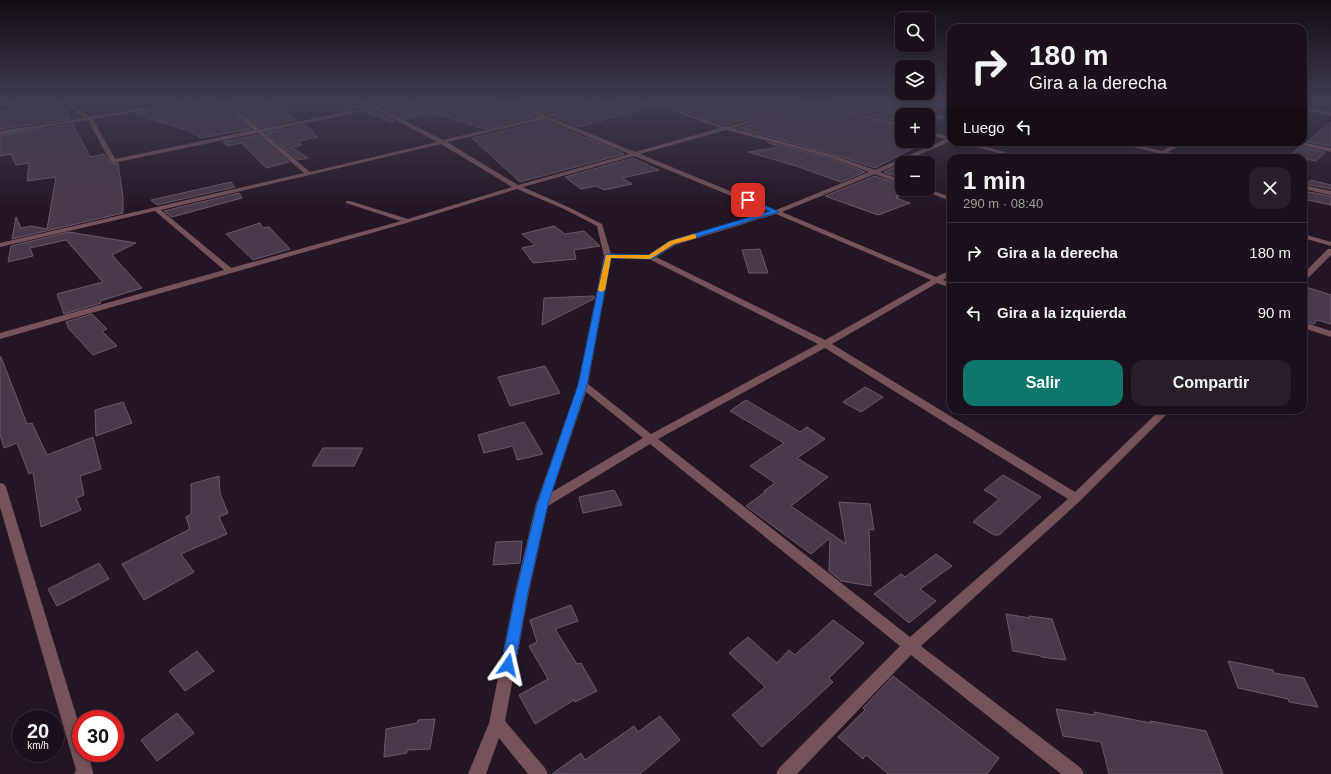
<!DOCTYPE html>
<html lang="es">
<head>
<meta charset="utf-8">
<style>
	:root { --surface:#1c101c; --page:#291e29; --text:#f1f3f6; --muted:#a09da3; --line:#3a303b; --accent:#0f766e }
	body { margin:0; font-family:Helvetica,sans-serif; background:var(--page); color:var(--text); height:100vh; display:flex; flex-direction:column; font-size:15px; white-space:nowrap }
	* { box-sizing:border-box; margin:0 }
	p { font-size:13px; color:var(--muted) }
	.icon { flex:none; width:22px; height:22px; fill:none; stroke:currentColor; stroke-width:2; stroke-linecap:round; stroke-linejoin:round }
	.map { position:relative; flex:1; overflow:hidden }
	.sheet { position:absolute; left:947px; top:154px; width:360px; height:260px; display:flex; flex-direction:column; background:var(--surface); border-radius:12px; box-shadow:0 2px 6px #0003,0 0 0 1px var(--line) }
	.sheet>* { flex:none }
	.hud { position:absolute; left:947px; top:24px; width:360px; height:122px; border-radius:12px; box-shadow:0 2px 6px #0003,0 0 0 1px var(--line); background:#1c101c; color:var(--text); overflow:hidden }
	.fabs { position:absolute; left:895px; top:12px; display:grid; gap:8px }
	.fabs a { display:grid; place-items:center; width:40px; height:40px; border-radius:8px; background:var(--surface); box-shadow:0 2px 6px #0003,0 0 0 1px var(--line); font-size:20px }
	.speed { position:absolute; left:12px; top:710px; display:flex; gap:8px; font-size:20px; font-weight:700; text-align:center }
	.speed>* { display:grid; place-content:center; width:52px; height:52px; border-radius:50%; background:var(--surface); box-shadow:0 2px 6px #0003,0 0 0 1px var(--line); line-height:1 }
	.speed small { font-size:10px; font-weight:400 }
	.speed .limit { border:6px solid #d22; background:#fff; color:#111 }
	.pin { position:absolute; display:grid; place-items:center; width:34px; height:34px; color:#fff; margin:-17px; border-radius:8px; box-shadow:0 2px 6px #0006 }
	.me { position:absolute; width:44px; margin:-22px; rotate:11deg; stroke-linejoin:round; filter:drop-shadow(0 0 3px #0008) }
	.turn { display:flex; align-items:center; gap:14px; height:84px; padding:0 16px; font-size:18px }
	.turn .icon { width:52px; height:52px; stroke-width:2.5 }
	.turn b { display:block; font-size:28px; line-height:34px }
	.then { display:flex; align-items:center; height:38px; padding:0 16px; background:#0003; gap:8px; font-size:15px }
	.round { display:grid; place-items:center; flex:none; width:42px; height:42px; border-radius:12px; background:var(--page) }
	.overview { display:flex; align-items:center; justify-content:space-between; height:68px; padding:0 16px }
	h1 { font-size:24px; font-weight:800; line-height:30px }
	.primary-button { display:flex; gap:8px; margin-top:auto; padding:8px 16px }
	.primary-button a { flex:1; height:46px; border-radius:12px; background:var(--accent); color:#fff; font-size:16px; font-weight:800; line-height:46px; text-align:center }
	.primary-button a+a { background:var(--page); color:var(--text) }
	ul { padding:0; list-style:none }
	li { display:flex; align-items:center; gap:12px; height:60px; padding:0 16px; border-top:1px solid var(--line) }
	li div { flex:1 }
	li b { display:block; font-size:15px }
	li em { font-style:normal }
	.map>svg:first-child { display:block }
	.building { fill:#4a394a; stroke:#6b596b }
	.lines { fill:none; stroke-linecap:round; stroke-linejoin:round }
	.minor { fill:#765259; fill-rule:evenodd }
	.route { fill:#1a73e8; stroke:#114b97 }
	.slow { fill:#f59e0b }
</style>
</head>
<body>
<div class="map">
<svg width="1331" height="774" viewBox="0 0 1331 774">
	<rect width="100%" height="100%" fill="#251625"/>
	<g class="building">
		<path d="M7,101h55l9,18 -71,10v-17l13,-2z"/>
		<path d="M198,101h22l31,28 -50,9 -15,-8 -52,-16 61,-11z"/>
		<path d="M227,101h24l1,4 18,-4 27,19 -37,7z"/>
		<path d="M339,101h22l6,5 -11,2 -17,-6z"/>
		<path d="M410,101h93v1l32,15 -51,12 -53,-17 -27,7 -20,-10 24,-6z"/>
		<path d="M512,101h91l-57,12z"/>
		<path d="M616,101h28l9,5 -74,21 -24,-10 59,-14z"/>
		<path d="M659,101h157l-90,24 -67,-23z"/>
		<path d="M827,101h42l74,16 -15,8v-10h-26v7l-78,-18z"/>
		<path d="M814,107l88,22v9l-5,3 28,1 -50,26 -42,-14 -95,-26z"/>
		<path d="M375,111l19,10 -4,1 -24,-10z"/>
		<path d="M545,121l59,24 20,9 -104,28 -48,-44z"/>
		<path d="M1331,122v24l-24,-4z"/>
		<path d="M73,124l17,33 14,-3 5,8 4,2 5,-1 5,34v16l-111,26 4,-22 5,11 10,-2 16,3 9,-52 -29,4 2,-18 -13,2 -5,-11 -11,2v-20z"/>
		<path d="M304,125l10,7 -2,1 6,4 -20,4 4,4 -10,2 16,11 -10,2 -32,-27z"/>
		<path d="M257,135l32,27 -23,6 -24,-25 -15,3 -4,-4z"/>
		<path d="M767,142l62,16 36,14 -24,10 -45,-16 -48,-14 32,-5z"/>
		<path d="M1301,146l24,6 -9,9 -27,-5z"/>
		<path d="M633,158l26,12 -37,8 10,6 -28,6 -8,-4 -15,3 -16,-12z"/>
		<path d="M895,167l7,3v8l-18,-6z"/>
		<path d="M875,176l27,9v4h15l-21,7 3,1 -3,1 14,5 -32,12 -53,-19z"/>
		<path d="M1311,180l20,5v4l-26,-5z"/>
		<path d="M231,182l4,5 -78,18 -6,-5z"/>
		<path d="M1303,191l28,5v9l-28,-6z"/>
		<path d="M239,193l3,5 -70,19 -8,-6z"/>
		<path d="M260,223l3,5 6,-1 21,22 -37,11 -27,-26z"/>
		<path d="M554,226l11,8 19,-3 16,15 -26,4 2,9 -43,4 -11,-15 13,-3 -13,-11z"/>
		<path d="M69,232l67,11 -24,12 30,33 -42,13 1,2 -37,11 -7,-20 46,-12 -37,-42 -36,8 3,8 -25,6 3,-16z"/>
		<path d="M760,249l8,24h-19l-7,-23z"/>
		<path d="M1303,286l28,9v29l-14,-4 -3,4 -11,-3z"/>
		<path d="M594,296v3l-52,26 2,-27z"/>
		<path d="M92,314l15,15 -5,2 15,15 -24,9 -24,-26 -3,-7z"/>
		<path d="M0,357h1l26,67 5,-1 15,32 46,-18 8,32 -21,7 4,19 -8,3 5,12 -40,17 -8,-55 -4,2 -12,-31 -13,5 -4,-13z"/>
		<path d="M545,366l15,27 -50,13 -12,-29z"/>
		<path d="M865,387l18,10 -22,15 -18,-10z"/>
		<path d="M746,400l54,32 7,-5 18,12 -28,19 31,19 -37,29 55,38 -7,-42 31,2 4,26 -5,-1 2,57 -30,-5 -12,-10 1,-33 -19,16 -65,-48 19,-14 -1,-1 11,-8 -25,-17 34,-23 -54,-32z"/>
		<path d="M123,402l9,21 -36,13 -1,-26z"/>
		<path d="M524,422l19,32 -26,6 -4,-14 -29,7 -6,-18z"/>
		<path d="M323,448h40l-9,18h-42z"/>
		<path d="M1003,475l38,22 -42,38h-5l-21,-13 26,-23 -15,-9z"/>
		<path d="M219,476l1,17 8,20 -9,4 8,17 -46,20 13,18 -50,28 -22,-36 68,-35 -4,-12 5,-3v-30z"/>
		<path d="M614,490l8,15 -39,8 -4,-16z"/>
		<path d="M522,541l-2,22 -27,2 3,-23z"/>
		<path d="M936,554l16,12 -32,23 16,12 -27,22 -35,-29 27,-20 4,3z"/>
		<path d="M99,563l10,16 -52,27 -9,-17z"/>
		<path d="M571,605l7,16 -23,8 22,35 4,-1 16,28 -22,11 -1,-2 -39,24 -16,-29 29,-16 -19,-33 8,-4 -7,-22z"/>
		<path d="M1006,614l24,4 -1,-2 23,3 14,41 -25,-3v-1l-28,-5z"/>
		<path d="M833,620l31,23 -35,35 4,4 -71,65 -30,-32 33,-28 -36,-34 19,-16 29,26 12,-13 6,5z"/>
		<path d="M197,651l17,20 -29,20 -16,-20z"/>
		<path d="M1228,661l45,9 1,3 30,5 14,29 -29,-5 -1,-3 -50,-11z"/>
		<path d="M893,676l106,82 -12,16h-99l-22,-19 -3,4 -25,-22 27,-27 -2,-2z"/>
		<path d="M1056,709l39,6 -1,-3 57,11 -1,-2 56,10 17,43h-114l-8,-32 -38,-6z"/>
		<path d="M177,713l17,20 -37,28 -16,-21z"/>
		<path d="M660,716l20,24 -40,34h-88l29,-21 4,7 49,-34 4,6z"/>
		<path d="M435,719l-5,30 -23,1v3l-23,4 2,-28 31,-6 1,-3z"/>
	</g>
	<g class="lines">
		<g class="minor">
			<path d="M63,101h5l22,16 98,-16h9l-2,1 -102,17 22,40 139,-29 -33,-29h4l35,28 111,-22 -9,-6h5l9,5 32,-5v1l-28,6 63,32 97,-23 -36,-16h5l37,14 62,-14h6v1l-64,15 85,35 85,-24 -75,-27h6l75,26 94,-26h6l-6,3 82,20v4l-88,-23 -82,23 101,27 42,15 71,-31 -18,-4v-4l23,6v4l-71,31 22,8v4l-27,-10 -93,38 154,65 15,-7v5l-8,5 8,3v5l-14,-5 -105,61 243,148 85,-82h11l-91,91 -159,145 160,122 3,6h-23l-150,-119 -114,119h-21l3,-6 121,-122 -250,-202 -102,62 -19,86 -24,129 40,47 3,6h-20l-29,-36 -13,36h-18l21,-51 26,-131 21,-88 42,-119 26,-129 -7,-30 -33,-17 -47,-20 -107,33 -410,117v-6l224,-63 -69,-59 -155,36v-4l304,-70 -47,-40 -144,30 -3,-2 -22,-41 -88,15v-4l85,-13zM375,109l62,33 -127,30 -47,-40zM545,119l84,35 -111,31 -71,-43zM726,130l103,27 40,15 -93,38 -136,-56zM441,144l71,43 -104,32 -58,-18h-4v2l55,18 -170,47 -70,-58zM634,156l136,56 -101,29 -21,14 -37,-1 -9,-30 -34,-17 -45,-20zM776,214l155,66 -106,60 -169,-83 19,-12zM611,258l38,1 169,85 -167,90 -63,-50zM825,348l243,151 -158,138 -252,-198zM586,392l57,46 -91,54z"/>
			<path d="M937,101l14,1v2z"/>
			<path d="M1303,108l28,4v4l-28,-6z"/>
			<path d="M960,142h9l56,16h-10z"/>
			<path d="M1114,142h10l38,9 17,-9h7l-18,10 20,6h-10l-15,-3 -7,3h-7l8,-5z"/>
			<path d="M1290,142h11l30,6v4z"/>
			<path d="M1303,185l28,6v4l-28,-6z"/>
			<path d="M919,189h9l23,8v4z"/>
			<path d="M1303,234l28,8v4l-28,-8z"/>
			<path d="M1328,249h3v6l-25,25h-3v-6z"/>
			<path d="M1303,322l28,9v6l-28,-9z"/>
			<path d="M0,483l4,1 2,3 75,244v22h7l5,19v2h-19l2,-4 -76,-263z"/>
		</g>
	</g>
	<linearGradient id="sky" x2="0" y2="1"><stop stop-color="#140c14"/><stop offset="0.48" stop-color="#403c51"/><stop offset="1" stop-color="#403c51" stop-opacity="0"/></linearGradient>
	<rect width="1331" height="209" fill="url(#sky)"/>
	<path class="route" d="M746,199h4l29,13 -105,32 -22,15 -41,-1 -24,127 -39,119 -20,88 -13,73 -2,4 -5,2 -5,-2 -2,-4 15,-73 21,-88 41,-119 27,-129 3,-2 41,1 21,-14 100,-30 -24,-10z"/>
	<path class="slow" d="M694,234l2,1v3l-22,6 -24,15 -39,-1 -6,32 -4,2 -3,-2 8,-35h43l21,-14z"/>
</svg>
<div class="fabs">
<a><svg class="icon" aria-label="search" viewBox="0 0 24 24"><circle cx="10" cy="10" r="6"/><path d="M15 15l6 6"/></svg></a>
<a><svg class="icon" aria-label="layers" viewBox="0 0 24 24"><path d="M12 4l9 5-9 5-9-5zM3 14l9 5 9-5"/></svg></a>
<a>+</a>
<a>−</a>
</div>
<div class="speed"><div>20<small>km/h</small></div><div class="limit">30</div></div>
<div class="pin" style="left:748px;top:200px;background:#d93025"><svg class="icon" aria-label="arrive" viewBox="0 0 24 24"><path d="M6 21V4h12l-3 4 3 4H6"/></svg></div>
<svg class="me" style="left:508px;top:665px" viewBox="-20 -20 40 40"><path d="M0-17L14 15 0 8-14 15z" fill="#1a73e8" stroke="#fff" stroke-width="4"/></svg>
<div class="hud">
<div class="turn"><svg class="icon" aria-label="right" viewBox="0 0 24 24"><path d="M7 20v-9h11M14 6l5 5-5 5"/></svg><div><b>180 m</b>Gira a la derecha</div></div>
<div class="then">Luego<svg class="icon" aria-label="left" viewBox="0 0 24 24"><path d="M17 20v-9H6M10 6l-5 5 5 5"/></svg></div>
</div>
<section class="sheet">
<div class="overview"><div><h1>1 min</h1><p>290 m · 08:40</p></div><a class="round"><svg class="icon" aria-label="close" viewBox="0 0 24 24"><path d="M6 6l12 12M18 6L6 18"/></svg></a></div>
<ul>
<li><svg class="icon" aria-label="right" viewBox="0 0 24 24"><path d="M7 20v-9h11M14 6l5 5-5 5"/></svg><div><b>Gira a la derecha</b></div><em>180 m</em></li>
<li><svg class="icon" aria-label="left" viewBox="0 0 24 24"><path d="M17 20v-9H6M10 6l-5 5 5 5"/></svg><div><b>Gira a la izquierda</b></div><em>90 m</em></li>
</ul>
<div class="primary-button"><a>Salir</a><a>Compartir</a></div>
</section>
</div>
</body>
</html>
